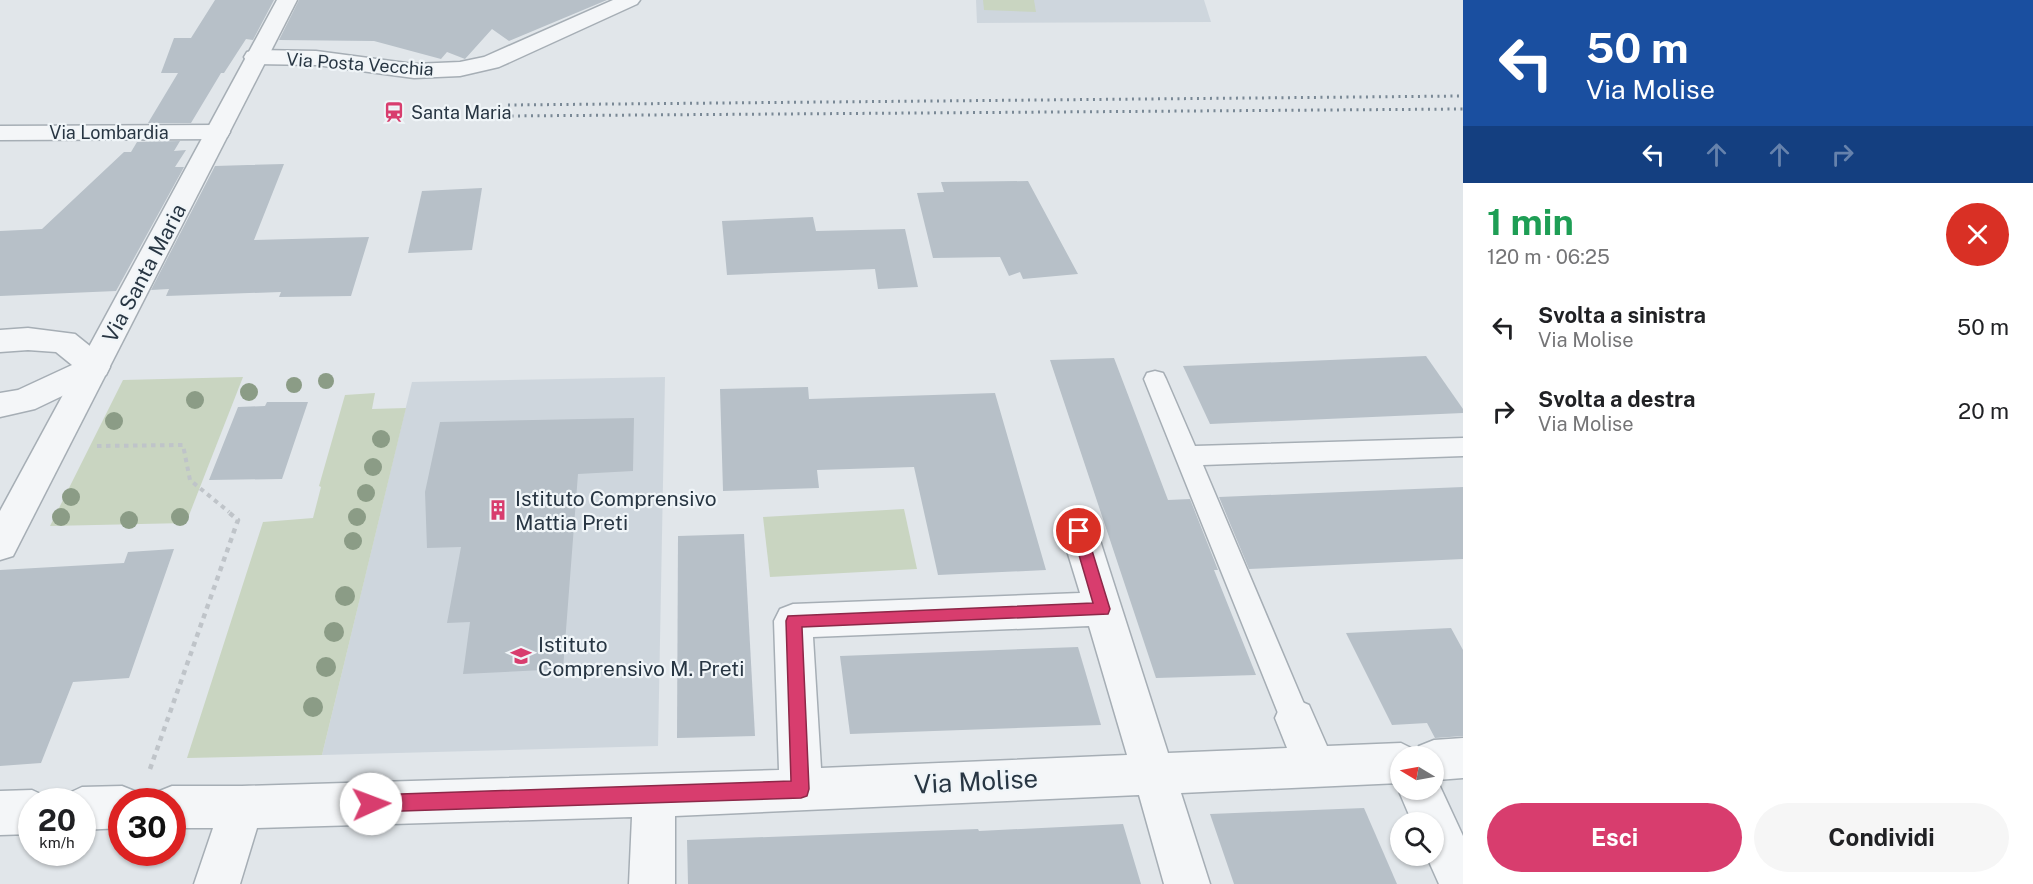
<!DOCTYPE html>
<html lang="it">
<head>
<meta charset="utf-8">
<style>
	:root { --surface:#fff; --page:#f6f6f6; --text:#202124; --muted:#757577; --accent:#d83d6e }
	body { margin:0; font-family:"Public Sans",sans-serif; background:var(--page); color:var(--text); height:100vh; display:flex; flex-direction:column; font-size:22px; white-space:nowrap }
	* { box-sizing:border-box; margin:0 }
	p { font-size:20px; color:var(--muted) }
	.icon { flex:none; width:33px; height:33px; fill:none; stroke:currentColor; stroke-width:2; stroke-linecap:round; stroke-linejoin:round }
	.map { position:relative; flex:1; overflow:hidden }
	.sheet { display:flex; flex-direction:column; background:var(--surface); width:570px }
	.sheet>* { flex:none }
	.guide { background:#1a4fa0; color:#fff; overflow:hidden }
	.needle { width:39px; rotate:280deg }
	.fabs { position:absolute; left:1390px; top:746px; display:grid; gap:12px }
	.fabs a { display:grid; place-items:center; width:54px; height:54px; border-radius:50%; background:var(--surface); box-shadow:0 2px 4px #0004; font-size:30px }
	.speed { position:absolute; left:18px; top:788px; display:flex; gap:12px; font-size:30px; font-weight:700; text-align:center }
	.speed>* { display:grid; place-content:center; width:78px; height:78px; border-radius:50%; background:var(--surface); box-shadow:0 2px 4px #0004; line-height:1 }
	.speed small { font-size:15px; font-weight:400 }
	.speed .limit { border:9px solid #d22; background:#fff; color:#111 }
	.pin { position:absolute; display:grid; place-items:center; width:51px; height:51px; color:#fff; margin:-26px; border:3px solid #fff; border-radius:50%; box-shadow:0 2px 6px #0007 }
	.me { position:absolute; width:66px; margin:-33px; rotate:88deg; stroke-linejoin:round; filter:drop-shadow(0 0 4px #0008) }
	.turn { display:flex; align-items:center; gap:21px; height:126px; padding:0 24px; font-size:27px }
	.turn .icon { width:78px; height:78px; stroke-width:2.5 }
	.turn b { display:block; font-size:42px; line-height:51px }
	.lanes { display:flex; align-items:center; height:57px; padding:0 24px; background:#0003; justify-content:center; gap:30px; direction:ltr }
	.lanes .off { opacity:.35 }
	.round { display:grid; place-items:center; flex:none; width:63px; height:63px; border-radius:32px; background:var(--page) }
	.summary { display:flex; align-items:center; justify-content:space-between; height:102px; padding:0 24px }
	h1 { font-size:36px; font-weight:700; line-height:45px; color:#1e9e55 }
	.button { display:flex; gap:12px; margin-top:auto; padding:12px 24px }
	.button a { flex:1; height:69px; border-radius:36px; background:var(--accent); color:#fff; font-size:24px; font-weight:700; line-height:69px; text-align:center }
	.button a+a { background:var(--page); color:var(--text) }
	ul { padding:0; list-style:none }
	li { display:flex; align-items:center; gap:18px; height:84px; padding:0 24px }
	li div { flex:1 }
	li b { display:block; font-size:22px }
	li em { font-style:normal }
	main { display:flex; flex:1; min-height:0 }
	.map>svg:first-child { display:block }
	.built { fill:#ced6dd }
	.green { fill:#c9d5c1 }
	.building { fill:#b7c0c8 }
	.lines { fill:none; stroke-linecap:round; stroke-linejoin:round }
	.service-casing { stroke:#a6aeb5; stroke-width:3 }
	.minor-casing { stroke:#a6aeb5; stroke-width:3 }
	.tertiary-casing { stroke:#a6aeb5; stroke-width:3 }
	.path-far1 { stroke:#bfc4c9; stroke-width:4; stroke-dasharray:4.5 4.5; stroke-linecap:butt }
	.path { stroke:#bfc4c9; stroke-width:4.5; stroke-dasharray:5 5; stroke-linecap:butt }
	.service { fill:#f4f6f8; fill-rule:evenodd }
	.minor { fill:#f4f6f8; fill-rule:evenodd }
	.tertiary { fill:#f4f6f8; fill-rule:evenodd }
	.rail { stroke:#798895; stroke-width:3; stroke-dasharray:2 4.5; stroke-linecap:butt }
	.tree { fill:#8b9c86 }
	.route { fill:#d83d6e; stroke:#8c2848; stroke-width:1.5 }
	.labels { text-anchor:middle; dominant-baseline:central; stroke-width:4.5; stroke-linejoin:round; paint-order:stroke }
	.far-street-label { font-size:18px; fill:#283643; stroke:#f0f5f8 }
	.far-poi-label { font-size:18px; fill:#283643; stroke:#f0f5f8; text-anchor:start }
	.street-label { font-size:21px; fill:#283643; stroke:#f0f5f8 }
	.poi-label { font-size:21px; fill:#283643; stroke:#f0f5f8; text-anchor:start }
	.near-street-label { font-size:26px; fill:#283643; stroke:#f0f5f8 }
</style>
</head>
<body>
<main>
<div class="map">
<svg width="1463" height="884" viewBox="0 0 1463 884">
	<rect width="100%" height="100%" fill="#e1e6ea"/>
	<g class="built">
		<path d="M976,0h228l7,22 -234,1z"/>
		<path d="M665,377l-7,369 -336,9 90,-373z"/>
	</g>
	<g class="green">
		<path d="M983,0h51l2,12 -52,-2z"/>
		<path d="M243,377l-57,146 -136,3 73,-146z"/>
		<path d="M375,393l-3,16 34,-1 -84,347 -135,3 76,-236 50,-4 8,-31 -2,-1 26,-91z"/>
		<path d="M904,509l13,60 -147,8 -7,-60z"/>
	</g>
	<g class="building">
		<path d="M215,0h59l-21,40 -7,-1 -22,34h-3l-30,50h-43l30,-50h-17l13,-35h17z"/>
		<path d="M299,0h308l-98,41 -17,-12 -27,30 -18,-7 -6,7 -67,-18 -95,-1z"/>
		<path d="M180,141l-6,10 12,-1 -11,17h9l-68,124 -116,5v-65l42,-2 82,-77h7l6,-10z"/>
		<path d="M284,164l-30,76 115,-3 -18,59 -72,1 2,-5 -115,4 3,-7 -18,1 64,-124z"/>
		<path d="M1028,181l50,93 -55,5 -3,-7 -11,4 -9,-19 -67,1 -16,-65 27,-1 -3,-10z"/>
		<path d="M482,188l-10,62 -64,3 14,-62z"/>
		<path d="M813,217l3,14 89,-2 13,58 -40,2 -3,-20 -148,6 -5,-54z"/>
		<path d="M1426,356l37,53v4l-253,11 -27,-58z"/>
		<path d="M1114,358l54,142 22,-1 28,71h-4l42,105 -100,3 -106,-318z"/>
		<path d="M808,387l1,12 186,-6 51,177 -108,5 -24,-108 -97,3 2,18 -96,3 -3,-102z"/>
		<path d="M267,402h41l-26,77 -73,1 29,-73 27,-1z"/>
		<path d="M634,418l-1,53 -55,3 -15,195 -100,5 7,-52 -23,1 14,-76 -34,1 -2,-56 15,-70z"/>
		<path d="M1463,487v72l-214,10 -30,-72z"/>
		<path d="M744,534l11,202 -78,2 1,-202z"/>
		<path d="M174,549l-45,129 -56,4 -32,81 -41,3v-196l124,-7 4,-11z"/>
		<path d="M1451,628l12,22v86l-28,2 -8,-15 -35,2 -46,-92z"/>
		<path d="M1078,647l23,78 -251,9 -10,-78z"/>
		<path d="M1364,808l33,76h-163l-24,-70z"/>
		<path d="M1123,824l18,60h-453l-1,-44 291,-11 1,2z"/>
	</g>
	<g class="lines">
		<g class="service-casing">
			<path id="service" d="M1155,371l8,2 3,6 29,67 268,-8v18l-260,9 107,253 -5,10 -10,4 -10,-4 -5,-10 -136,-339 3,-6z"/>
		</g>
		<g class="minor-casing">
			<g id="minor">
				<path d="M613,0h27l-3,4 -138,63 -39,9 -46,2 -98,-13 -61,-1 -8,-2 -3,-5 3,-5 8,-2 61,1 98,13 46,-2 24,-5z"/>
				<path d="M218,125l9,2 3,5 -3,5 -9,2 -218,1v-14z"/>
				<path d="M28,328l47,6 31,25 4,8 -4,8 -71,34 -35,8v-24l18,-3 54,-25 -16,-13 -28,-2 -28,2v-22z"/>
				<path d="M1079,516l13,5 5,10 71,222 119,-5 -12,-30 6,-13 14,-6 14,6 18,41 74,-3 16,8 2,-5 15,-6 29,-2v40l-26,2 26,56v48h-24l-13,-29h8v-33h-22l-14,-33 2,-6 -219,10 29,91h-46l-25,-89 -464,21v68h-46l3,-67 -375,11 -17,56h-46l19,-56h-41v-27h-19l4,-9 15,-6h70l537,-16 -5,-149 6,-12 13,-5 287,-11 -19,-62 5,-10zM1089,626l38,129 -306,13 -8,-131zM1401,756h33v33h-33z"/>
				<path d="M122,786l15,6 4,9h-19v27l-40,2v-29h-18l3,-7 15,-7z"/>
				<path d="M32,790l15,7 2,4h-17v33l-32,1v-44z"/>
			</g>
		</g>
		<g class="tertiary-casing">
			<path id="tertiary" d="M277,0h20l-284,556 -13,4v-49z"/>
		</g>
		<path class="path-far1" d="M97,446l86,-1 7,35 39,32"/>
		<path class="path" d="M150,769l88,-249 -11,-9"/>
		<use href="#service" class="service"/>
		<use href="#minor" class="minor"/>
		<use href="#tertiary" class="tertiary"/>
		<g class="rail">
			<path d="M508,105l955,-9"/>
			<path d="M505,116l958,-7"/>
		</g>
	</g>
	<g class="tree">
		<circle cx="326" cy="381" r="8"/>
		<circle cx="294" cy="385" r="8"/>
		<circle cx="249" cy="392" r="9"/>
		<circle cx="195" cy="400" r="9"/>
		<circle cx="114" cy="421" r="9"/>
		<circle cx="381" cy="439" r="9"/>
		<circle cx="373" cy="467" r="9"/>
		<circle cx="366" cy="493" r="9"/>
		<circle cx="71" cy="497" r="9"/>
		<circle cx="61" cy="517" r="9"/>
		<circle cx="180" cy="517" r="9"/>
		<circle cx="357" cy="517" r="9"/>
		<circle cx="129" cy="520" r="9"/>
		<circle cx="353" cy="541" r="9"/>
		<circle cx="345" cy="596" r="10"/>
		<circle cx="334" cy="632" r="10"/>
		<circle cx="326" cy="667" r="10"/>
		<circle cx="313" cy="707" r="10"/>
	</g>
	<path class="route" d="M1079,525l5,2 2,4 24,78 -2,5 -306,13 7,162 -2,7 -6,2 -430,14 -6,-2 -3,-6 3,-7 6,-2 420,-14 -5,-160 2,-5 305,-13 -21,-72 2,-4z"/>
	<defs>
		<g id="station-bare" transform="scale(1.62)"><path d="M-3-6H3Q5-6 5-4V2Q5 4 3 4L4.5 6H3L1.5 4h-3L-3 6H-4.5L-3 4Q-5 4-5 2V-4Q-5-6-3-6ZM-3.5-4v3h7v-3ZM-3.5 1v1.5H-2V1ZM2 1v1.5H3.5V1Z" fill="#d83d6e" stroke="#f0f5f8" stroke-width="2.5" paint-order="stroke"/></g>
		<g id="building-bare" transform="scale(1.62)"><path d="M-4-6H4V6H1V3H-1V6H-4ZM-2.5-4.3h1.7v1.8h-1.7ZM.8-4.3h1.7v1.8H.8ZM-2.5-1h1.7V.8h-1.7ZM.8-1h1.7V.8H.8Z" fill="#d83d6e" stroke="#f0f5f8" stroke-width="2.5" paint-order="stroke"/></g>
		<g id="school-bare" transform="scale(1.62)"><path d="M0-5L7-2L0 1L-7-2ZM-4 1L0 2.5L4 1V4Q0 6-4 4Z" fill="#d83d6e" stroke="#f0f5f8" stroke-width="2.5" paint-order="stroke"/></g>
	</defs>
	<g fill-rule="evenodd">
		<use href="#station-bare" x="394" y="112"/>
		<use href="#building-bare" x="498" y="510"/>
		<use href="#school-bare" x="521" y="656"/>
	</g>
	<g class="labels">
		<g class="far-street-label">
			<text transform="translate(360 64) rotate(4)">Via Posta Vecchia</text>
			<text x="109" y="132">Via Lombardia</text>
		</g>
		<g class="far-poi-label">
			<text x="411" y="112">Santa Maria</text>
		</g>
		<g class="street-label">
			<text transform="translate(144 273) rotate(-62)">Via Santa Maria</text>
		</g>
		<g class="poi-label">
			<text x="515" y="498">Istituto Comprensivo<tspan x="515" dy="24">Mattia Preti</tspan></text>
			<text x="538" y="644">Istituto<tspan x="538" dy="24">Comprensivo M. Preti</tspan></text>
		</g>
		<g class="near-street-label">
			<text transform="translate(976 781) rotate(-3)">Via Molise</text>
		</g>
	</g>
</svg>
<div class="fabs">
<a><svg class="needle" viewBox="-14 -14 28 28"><path d="M0-13l5 13h-10z" fill="#e53935"/><path d="M0 13l5-13h-10z" fill="#757577"/></svg></a>
<a><svg class="icon" aria-label="search" viewBox="0 0 24 24"><circle cx="10" cy="10" r="6"/><path d="M15 15l6 6"/></svg></a>
</div>
<div class="speed"><div>20<small>km/h</small></div><div class="limit">30</div></div>
<div class="pin" style="left:1079px;top:531px;background:#d93025"><svg class="icon" aria-label="arrive" viewBox="0 0 24 24"><path d="M6 21V4h12l-3 4 3 4H6"/></svg></div>
<svg class="me" style="left:371px;top:804px" viewBox="-20 -20 40 40"><circle r="19" fill="#fff"/><path d="M0-13L10 11 0 6-10 11z" fill="#d83d6e"/></svg>
</div>
<section class="sheet">
<div class="guide">
<div class="turn"><svg class="icon" aria-label="left" viewBox="0 0 24 24"><path d="M17 20v-9H6M10 6l-5 5 5 5"/></svg><div><b>50 m</b>Via Molise</div></div>
<div class="lanes"><svg class="icon" aria-label="left" viewBox="0 0 24 24"><path d="M17 20v-9H6M10 6l-5 5 5 5"/></svg><svg class="icon off" aria-label="ahead" viewBox="0 0 24 24"><path d="M12 20V5M6 11l6-6 6 6"/></svg><svg class="icon off" aria-label="ahead" viewBox="0 0 24 24"><path d="M12 20V5M6 11l6-6 6 6"/></svg><svg class="icon off" aria-label="right" viewBox="0 0 24 24"><path d="M7 20v-9h11M14 6l5 5-5 5"/></svg></div>
</div>
<div class="summary"><div><h1>1 min</h1><p>120 m · 06:25</p></div><a class="round" style="background:#d93025;color:#fff"><svg class="icon" aria-label="close" viewBox="0 0 24 24"><path d="M6 6l12 12M18 6L6 18"/></svg></a></div>
<ul>
<li><svg class="icon" aria-label="left" viewBox="0 0 24 24"><path d="M17 20v-9H6M10 6l-5 5 5 5"/></svg><div><b>Svolta a sinistra</b><p>Via Molise</p></div><em>50 m</em></li>
<li><svg class="icon" aria-label="right" viewBox="0 0 24 24"><path d="M7 20v-9h11M14 6l5 5-5 5"/></svg><div><b>Svolta a destra</b><p>Via Molise</p></div><em>20 m</em></li>
</ul>
<div class="button"><a>Esci</a><a>Condividi</a></div>
</section>
</main>
</body>
</html>
